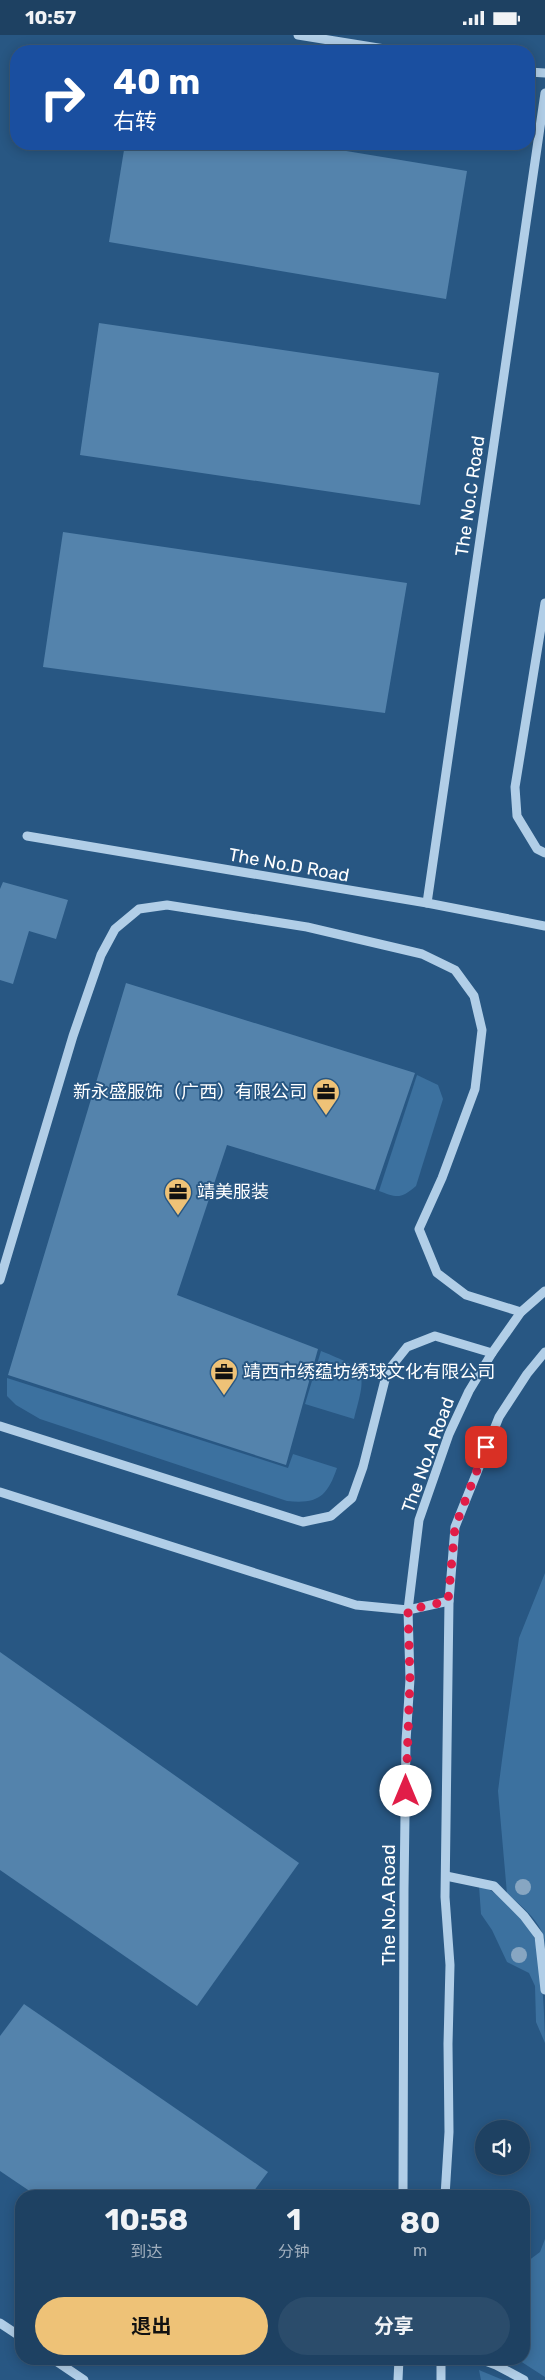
<!DOCTYPE html>
<html lang="zh">
<head>
<meta charset="utf-8">
<style>
	:root { --surface:#1e4162; --page:#2b4c6b; --text:#f1f3f6; --muted:#a1afbe; --line:#3c5a77; --accent:#eec277 }
	body { margin:0; font-family:Rubik,"Noto Sans SC",sans-serif; background:var(--page); color:var(--text); height:100vh; display:flex; flex-direction:column; font-size:19px; white-space:nowrap }
	* { box-sizing:border-box; margin:0 }
	p { font-size:16px; color:var(--muted) }
	.icon { flex:none; width:28px; height:28px; fill:none; stroke:currentColor; stroke-width:2; stroke-linecap:round; stroke-linejoin:round }
	.map { position:relative; flex:1; overflow:hidden }
	.side { position:absolute; left:15px; top:2155px; width:515px; height:175px; display:flex; flex-direction:column; background:var(--surface); border-radius:20px; box-shadow:0 2px 12px #0003,0 0 0 1px var(--line) }
	.side>* { flex:none }
	.top-card { position:absolute; left:10px; top:10px; width:525px; height:105px; border-radius:20px; box-shadow:0 2px 12px #0003,0 0 0 1px var(--line); background:#1a4fa0; color:#fff; overflow:hidden }
	.tools { position:absolute; left:475px; top:2085px; display:grid; gap:10px }
	.tools a { display:grid; place-items:center; width:55px; height:55px; border-radius:50%; background:var(--surface); box-shadow:0 2px 12px #0003,0 0 0 1px var(--line); font-size:25px }
	.pin { position:absolute; display:grid; place-items:center; width:42px; height:42px; color:#fff; margin:-21px; border-radius:10px; box-shadow:0 2px 8px #0006 }
	.me { position:absolute; width:55px; margin:-28px; rotate:0deg; stroke-linejoin:round; filter:drop-shadow(0 0 4px #0008) }
	.turn { display:flex; align-items:center; gap:18px; height:105px; padding:0 20px; font-size:22px }
	.turn .icon { width:65px; height:65px; stroke-width:2.5 }
	.turn b { display:block; font-size:35px; line-height:42px }
	.eta { display:flex; justify-content:space-evenly; align-items:center; height:85px; text-align:center }
	.eta b { font-size:30px; font-weight:700; line-height:35px }
	.primary-button { display:flex; gap:10px; margin-top:auto; padding:10px 20px }
	.primary-button a { flex:1; height:58px; border-radius:30px; background:var(--accent); color:#111; font-size:20px; font-weight:700; line-height:58px; text-align:center }
	.primary-button a+a { background:var(--page); color:var(--text) }
	.status { display:flex; justify-content:space-between; align-items:center; height:35px; padding:0 25px; background:var(--surface); direction:ltr }
	.status svg { height:14px; fill:currentColor }
	.map>svg:first-child { display:block }
	.green { fill:#3c719f }
	.building { fill:#5483ac }
	.lines { fill:none; stroke-linecap:round; stroke-linejoin:round }
	.minor { stroke:#b1cee7; stroke-width:9 }
	.tree { fill:#87a6c2 }
	.route { stroke:#e11d48; stroke-width:9; stroke-dasharray:0 16.2 }
	.labels { text-anchor:middle; dominant-baseline:central; stroke-width:4; stroke-linejoin:round; paint-order:stroke }
	.street-label { font-size:18px; fill:#fff; stroke:#285783 }
	.poi-label { font-size:18px; fill:#fff; stroke:#285783; text-anchor:start }
</style>
</head>
<body>
<div class="status"><b>10:57</b><svg viewBox="0 0 49 12"><path d="M0 12V9h3v3zM5 12V6h3v6zM10 12V3h3v9zM15 12V0h3v12zM26 1h20v11H26zM47 4h2v5h-2z"/></svg></div>
<div class="map">
<svg width="545" height="2345" viewBox="0 0 545 2345">
	<rect width="100%" height="100%" fill="#285783"/>
	<g class="green">
		<path d="M417,1040l21,10 5,14 -27,87c-15,13 -19,12 -37,5z"/>
		<path d="M321,1316c47,19 46,20 33,68l-49,-15z"/>
		<path d="M7,1343l281,90 5,-14 44,14c-10,29 -19,36 -50,33l-247,-82 -24,-14 -9,-9z"/>
		<path d="M545,1538v381c-1,-5 0,-11 -1,-16 -4,-17 -24,-34 -37,-44l-9,-103 4,-31 17,-122z"/>
		<path d="M479,1851c12,2 19,10 28,18 9,9 19,18 25,29 10,16 13,89 13,110l-9,-21 -1,-36 -6,-13 -22,-11 -15,-32 -11,-16z"/>
		<path d="M545,2204v138l-28,-18h7v-95l16,-12z"/>
		<path d="M479,2335l24,10h-22z"/>
	</g>
	<g class="building">
		<path d="M125,109h179l163,27 -21,128 -337,-57z"/>
		<path d="M99,288l340,50 -19,132 -340,-50z"/>
		<path d="M63,497l344,51 -22,130 -342,-46z"/>
		<path d="M3,847l65,18 -12,39 -27,-8 -16,53 -13,-4v-91z"/>
		<path d="M126,948l289,90 -40,117 -148,-45 -50,150 141,54 -32,116 -278,-90z"/>
		<path d="M0,1617l299,211 -102,143 -197,-136z"/>
		<path d="M24,1969l244,168 -18,24h-213l-37,-25v-135z"/>
	</g>
	<g class="lines">
		<g class="minor">
			<path d="M298,0l99,16"/>
			<path d="M529,37l16,1"/>
			<path d="M545,568l-30,184 2,29 20,33 8,4"/>
			<path d="M27,801l400,67 118,23"/>
			<path d="M427,868l118,-810"/>
			<path d="M0,1245l73,-244 28,-81 14,-26 24,-20 28,-4 140,22 115,27 33,16 19,26 8,34 -7,59 -33,89 -23,51 18,44 29,22 55,17"/>
			<path d="M0,1391l303,96 28,-6 21,-18 11,-31 24,-95 20,-25 28,-11 57,17"/>
			<path d="M0,1457l356,113 52,5 41,-9"/>
			<path d="M446,1841l48,10 30,30 15,20 6,54"/>
			<path d="M403,2161l1,-306 2,-149 4,-62 -2,-69 11,-90 30,-86 20,-43 23,-38 29,-41 24,-21"/>
			<path d="M445,2161l4,-64 -1,-88 2,-79 -5,-68 4,-296 6,-74 44,-110 28,-43 18,-22"/>
			<path d="M0,2288l21,14"/>
			<path d="M53,2324l31,21"/>
			<path d="M480,2324l16,6 28,15"/>
			<path d="M398,2345l1,-21"/>
			<path d="M441,2345v-21"/>
		</g>
	</g>
	<g class="tree">
		<circle cx="523" cy="1852" r="8"/>
		<circle cx="519" cy="1920" r="8"/>
	</g>
	<g class="lines">
		<path class="route" d="M406,1756l4,-112 -2,-69 40,-9 7,-74 31,-80"/>
	</g>
	<defs>
		<g id="office-pin" transform="scale(1.4375)"><path d="M0 17L-7.5 6A9.5 9.5 0 1 1 7.5 6Z" fill="#eec277" stroke="#285783"/><path d="M-6-3h4V-5.5h4V-3h4V5H-6ZM-1-4.5V-3h2v-1.5ZM-6 0V1H6V0Z" fill="#111"/></g>
	</defs>
	<g fill-rule="evenodd">
		<use href="#office-pin" x="326" y="1057"/>
		<use href="#office-pin" x="178" y="1157"/>
		<use href="#office-pin" x="224" y="1337"/>
	</g>
	<g class="labels">
		<g class="street-label">
			<text transform="translate(470 461) rotate(-82)">The No.C Road</text>
			<text transform="translate(289 830) rotate(10)">The No.D Road</text>
			<text transform="translate(428 1420) rotate(-70)">The No.A Road</text>
			<text transform="translate(389 1870) rotate(-90)">The No.A Road</text>
		</g>
		<g class="poi-label">
			<text x="307" y="1057" text-anchor="end">新永盛服饰（广西）有限公司</text>
			<text x="197" y="1157">靖美服装</text>
			<text x="243" y="1337">靖西市绣蕴坊绣球文化有限公司</text>
		</g>
	</g>
</svg>
<div class="tools">
<a><svg class="icon" aria-label="sound" viewBox="0 0 24 24"><path d="M4 9h4l5-4v14l-5-4H4zM17 9q2 3 0 6"/></svg></a>
</div>
<div class="pin" style="left:486px;top:1412px;background:#d93025"><svg class="icon" aria-label="arrive" viewBox="0 0 24 24"><path d="M6 21V4h12l-3 4 3 4H6"/></svg></div>
<svg class="me" style="left:406px;top:1756px" viewBox="-20 -20 40 40"><circle r="19" fill="#fff"/><path d="M0-13L10 11 0 6-10 11z" fill="#e11d48"/></svg>
<div class="top-card">
<div class="turn"><svg class="icon" aria-label="right" viewBox="0 0 24 24"><path d="M7 20v-9h11M14 6l5 5-5 5"/></svg><div><b>40 m</b>右转</div></div>
</div>
<section class="side">
<div class="eta">
<div><b>10:58</b><p>到达</p></div>
<div><b>1</b><p>分钟</p></div>
<div><b>80</b><p>m</p></div>
</div>
<div class="primary-button"><a>退出</a><a>分享</a></div>
</section>
</div>
</body>
</html>
